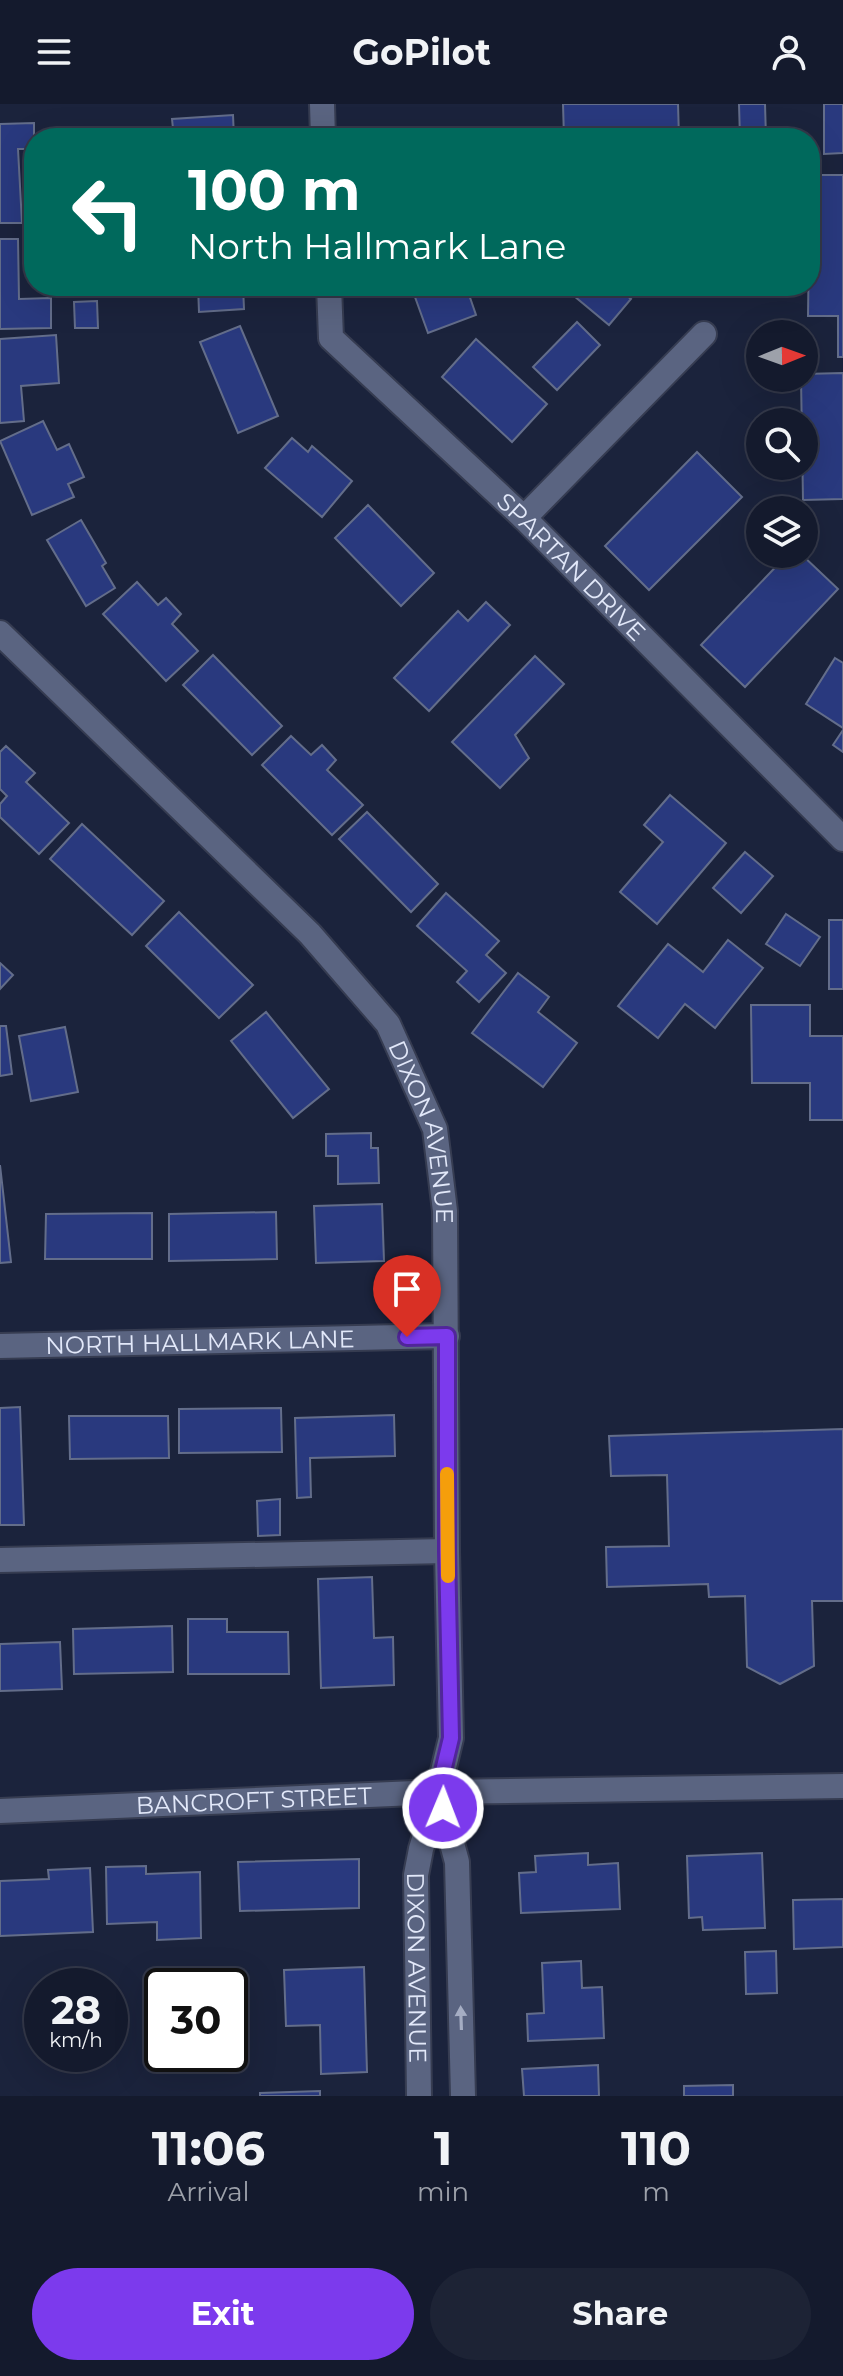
<!DOCTYPE html>
<html lang="en">
<head>
<meta charset="utf-8">
<style>
	:root { --surface:#141a2d; --page:#1d2335; --text:#f1f3f6; --muted:#9da1aa; --line:#333849; --accent:#7c3aed }
	body { margin:0; font-family:Montserrat,sans-serif; background:var(--page); color:var(--text); height:100vh; display:flex; flex-direction:column; font-size:30px; white-space:nowrap }
	* { box-sizing:border-box; margin:0 }
	p { font-size:26px; color:var(--muted) }
	.icon { flex:none; width:44px; height:44px; fill:none; stroke:currentColor; stroke-width:2; stroke-linecap:round; stroke-linejoin:round }
	.map { position:relative; height:1992px; overflow:hidden }
	.details { display:flex; flex-direction:column; background:var(--surface); flex:1 }
	.details>* { flex:none }
	.guide { position:absolute; left:24px; top:24px; width:796px; height:168px; border-radius:32px; box-shadow:0 8px 32px #0002,0 0 0 2px var(--line); background:#00695c; color:#fff; overflow:hidden }
	.needle { width:52px; rotate:89deg }
	.controls { position:absolute; left:746px; top:216px; display:grid; gap:16px }
	.controls a { display:grid; place-items:center; width:72px; height:72px; border-radius:50%; background:var(--surface); box-shadow:0 8px 32px #0002,0 0 0 2px var(--line); font-size:40px }
	.speed { position:absolute; left:24px; top:1864px; display:flex; gap:16px; font-size:40px; font-weight:700; text-align:center }
	.speed>* { display:grid; place-content:center; width:104px; height:104px; border-radius:50%; background:var(--surface); box-shadow:0 8px 32px #0002,0 0 0 2px var(--line); line-height:1 }
	.speed small { font-size:20px; font-weight:400 }
	.speed .limit { border:4px solid #111; border-radius:12px; background:#fff; color:#111 }
	.pin { position:absolute; display:grid; place-items:center; width:68px; height:68px; color:#fff; margin:-82px -34px; border-radius:50% 50% 50% 0; rotate:-45deg; box-shadow:0 0 8px #0007 }
	.pin .icon { rotate:45deg }
	.me { position:absolute; width:88px; margin:-44px; rotate:1deg; stroke-linejoin:round; filter:drop-shadow(0 0 6px #0008) }
	.turn { display:flex; align-items:center; gap:28px; height:168px; padding:0 32px; font-size:36px }
	.turn .icon { width:104px; height:104px; stroke-width:2.5 }
	.turn b { display:block; font-size:56px; line-height:68px }
	.eta { display:flex; justify-content:space-evenly; align-items:center; height:136px; text-align:center }
	.eta b { font-size:48px; font-weight:700; line-height:56px }
	.cta { display:flex; gap:16px; margin-top:auto; padding:16px 32px }
	.cta a { flex:1; height:92px; border-radius:48px; background:var(--accent); color:#fff; font-size:32px; font-weight:700; line-height:92px; text-align:center }
	.cta a+a { background:var(--page); color:var(--text) }
	header { display:flex; justify-content:space-between; align-items:center; height:104px; padding:0 32px; background:var(--surface); font-size:36px; font-weight:700 }
	.map>svg:first-child { display:block }
	.building { fill:#29397e; stroke:#636d8a; stroke-width:2 }
	.lines { fill:none; stroke-linecap:round; stroke-linejoin:round }
	.minor-casing { stroke:#363c51; stroke-width:28 }
	.minor { stroke:#5a6481; stroke-width:24 }
	.oneway { fill:#a5adc3 }
	.route-casing { stroke:#51269a; stroke-width:20 }
	.route { stroke:#7c3aed; stroke-width:14 }
	.slow { stroke:#f59e0b; stroke-width:14 }
	.labels { text-anchor:middle; dominant-baseline:central; stroke-width:8; stroke-linejoin:round; paint-order:stroke }
	.street-label { font-size:24px; fill:#e2e8f9; stroke:#1b233c }
</style>
</head>
<body>
<header><svg class="icon" aria-label="menu" viewBox="0 0 24 24"><path d="M4 6h16M4 12h16M4 18h16"/></svg>GoPilot<svg class="icon" aria-label="person" viewBox="0 0 24 24"><circle cx="12" cy="8" r="4"/><path d="M4 21q1-7 8-7t8 7"/></svg></header>
<div class="map">
<svg width="843" height="1992" viewBox="0 0 843 1992">
	<rect width="100%" height="100%" fill="#1b233c"/>
	<g class="building">
		<path d="M563,0h115l1,34h-115z"/>
		<path d="M739,0h26l1,34h-26z"/>
		<path d="M824,0h19v49l-19,1z"/>
		<path d="M233,11l1,23h-60l-2,-19z"/>
		<path d="M34,19v26h-16l4,74h-22v-99z"/>
		<path d="M810,71h33v182h-5v-41h-30z"/>
		<path d="M0,135h18l1,60 32,-1v30l-51,1z"/>
		<path d="M198,182h45l1,23 -45,3z"/>
		<path d="M411,182h55l10,29 -48,18z"/>
		<path d="M562,182h52l17,13 -22,26z"/>
		<path d="M97,197l1,27h-23l-1,-26z"/>
		<path d="M577,218l23,23 -43,45 -24,-23z"/>
		<path d="M240,222l38,90 -40,17 -38,-91z"/>
		<path d="M56,231l3,48 -38,3 3,35 -24,2v-84z"/>
		<path d="M476,235l71,65 -35,38 -70,-65z"/>
		<path d="M843,269v126l-40,1 -2,-122h3v-4z"/>
		<path d="M43,317l14,29 12,-6 15,33 -16,7 6,13 -42,18 -32,-74z"/>
		<path d="M292,334l16,14 4,-6 40,35 -30,36 -57,-49z"/>
		<path d="M697,348l45,45 -93,93 -44,-44z"/>
		<path d="M368,401l66,68 -33,33 -66,-68z"/>
		<path d="M81,416l25,43 -4,3 13,22 -29,18 -39,-66z"/>
		<path d="M788,450h13l37,35 -93,98 -44,-42z"/>
		<path d="M137,478l21,23 8,-7 15,16 -9,10 26,27 -32,30 -63,-67z"/>
		<path d="M486,498l24,23 -81,86 -35,-33 64,-67 10,10z"/>
		<path d="M213,551l69,71 -30,29 -69,-70z"/>
		<path d="M535,552l29,28 -49,51 14,23 -29,30 -48,-46z"/>
		<path d="M835,554l8,5v65l-37,-24z"/>
		<path d="M843,626v22l-10,-7z"/>
		<path d="M291,632l20,19 11,-10 14,15 -9,10 36,35 -31,30 -70,-70z"/>
		<path d="M6,642l29,27 -9,9 43,41 -30,31 -39,-37v-13l7,-8 -7,-7v-37z"/>
		<path d="M670,691l56,48 -69,81 -37,-32 43,-50 -19,-17z"/>
		<path d="M367,708l71,72 -27,28 -72,-73z"/>
		<path d="M82,720l82,77 -32,34 -82,-76z"/>
		<path d="M745,748l28,24 -32,37 -28,-25z"/>
		<path d="M446,789l53,48 -13,14 20,18 -27,29 -22,-20 10,-11 -50,-45z"/>
		<path d="M179,808l74,73 -34,33 -73,-72z"/>
		<path d="M786,810l34,23 -20,29 -34,-22z"/>
		<rect x="829" y="816" width="14" height="69"/>
		<path d="M728,836l35,28 -48,60 -30,-24 -27,34 -40,-32 50,-62 35,28z"/>
		<path d="M0,859l13,12 -13,14z"/>
		<path d="M518,869l31,24 -11,15 39,31 -34,44 -71,-54z"/>
		<path d="M751,901h59v31h33v84h-33v-37h-58z"/>
		<path d="M266,908l63,77 -36,29 -62,-77z"/>
		<path d="M0,922h6l6,48 -12,2z"/>
		<path d="M65,923l13,65 -47,9 -12,-65z"/>
		<path d="M371,1029v15h7l1,35 -41,1v-28h-12v-22z"/>
		<path d="M0,1061l11,97 -11,1z"/>
		<path d="M382,1100l2,57 -68,2 -2,-57z"/>
		<path d="M276,1108l1,47 -108,2v-47z"/>
		<path d="M152,1109v46h-107l1,-45z"/>
		<path d="M20,1303l4,118h-24v-117z"/>
		<path d="M281,1304l1,44 -103,1v-44z"/>
		<path d="M394,1311l1,41 -85,2 1,39 -14,1 -2,-80z"/>
		<path d="M69,1312h99l1,42 -99,1z"/>
		<path d="M843,1325v172h-31l2,65 -34,18 -33,-17 -2,-71 -36,1 -1,-13 -101,3 -1,-40 63,-1 -2,-71 -56,1 -2,-40z"/>
		<path d="M280,1395v36l-22,1 -1,-35z"/>
		<path d="M372,1473l2,61 19,-1 1,48 -73,3 -3,-109z"/>
		<path d="M188,1515h39v13h61l1,42h-101z"/>
		<path d="M172,1522l1,46 -99,2 -1,-45z"/>
		<path d="M60,1538l2,47 -62,2v-47z"/>
		<path d="M588,1749v12l30,-2 2,46 -99,4 -2,-40 17,-1 -1,-16z"/>
		<path d="M762,1749l3,75 -62,2 -1,-13 -13,1 -2,-62z"/>
		<path d="M359,1755v49l-119,3 -2,-49z"/>
		<path d="M146,1762v8l54,-2 1,66 -44,2v-18l-50,2 -1,-57z"/>
		<path d="M90,1764l3,64 -93,4v-55l49,-2 -1,-9z"/>
		<path d="M843,1795v48l-49,2 -1,-49z"/>
		<path d="M776,1847l1,42 -31,1 -1,-42z"/>
		<path d="M581,1857l1,27 20,-1 2,51 -76,3 -1,-27 17,-1 -2,-50z"/>
		<path d="M364,1863l3,105 -46,2 -1,-49 -34,1 -2,-56z"/>
		<path d="M598,1961l1,31h-75l-2,-27z"/>
		<path d="M733,1981v11h-49v-10z"/>
		<path d="M320,1987v5h-60v-3z"/>
	</g>
	<g class="lines">
		<g class="minor-casing">
			<g id="minor">
				<path d="M322,0l1,34"/>
				<path id="s1" d="M329,182l2,52 193,180 319,321"/>
				<path d="M524,414l180,-184"/>
				<path id="s2" d="M0,529l310,301 78,90 47,105 10,82 2,340 4,187 -13,54 -17,57 -5,26 3,221"/>
				<path id="s3" d="M0,1242l447,-10"/>
				<path d="M0,1456l447,-9"/>
				<path d="M438,1688l19,70 6,234"/>
				<path id="s4" d="M0,1707l438,-19 405,-6"/>
			</g>
		</g>
		<use href="#minor" class="minor"/>
	</g>
	<defs><path id="oneway-solid" d="M-6-.8H1V-3.2L6.5 0L1 3.2V.8H-6Z" transform="scale(2)"/></defs>
	<use class="oneway" href="#oneway-solid" transform="translate(461 1914) rotate(-92)"/>
	<g class="lines">
		<g class="route-casing">
			<path id="route" d="M407,1233l40,-1v215l4,187 -13,54 5,16"/>
		</g>
		<use href="#route" class="route"/>
		<path class="slow" d="M447,1370l1,102"/>
	</g>
	<g class="labels">
		<g class="street-label">
			<text stroke="none"><textPath href="#s1" startOffset="384">SPARTAN DRIVE</textPath></text>
			<text stroke="none"><textPath href="#s2" startOffset="666">DIXON AVENUE</textPath></text>
			<text stroke="none"><textPath href="#s3" startOffset="200">NORTH HALLMARK LANE</textPath></text>
			<text stroke="none"><textPath href="#s4" startOffset="254">BANCROFT STREET</textPath></text>
			<text stroke="none"><textPath href="#s2" startOffset="1510">DIXON AVENUE</textPath></text>
		</g>
	</g>
</svg>
<div class="controls">
<a><svg class="needle" viewBox="-14 -14 28 28"><path d="M0-13l5 13h-10z" fill="#e53935"/><path d="M0 13l5-13h-10z" fill="#9da1aa"/></svg></a>
<a><svg class="icon" aria-label="search" viewBox="0 0 24 24"><circle cx="10" cy="10" r="6"/><path d="M15 15l6 6"/></svg></a>
<a><svg class="icon" aria-label="layers" viewBox="0 0 24 24"><path d="M12 4l9 5-9 5-9-5zM3 14l9 5 9-5"/></svg></a>
</div>
<div class="speed"><div>28<small>km/h</small></div><div class="limit">30</div></div>
<div class="pin" style="left:407px;top:1233px;background:#d93025"><svg class="icon" aria-label="arrive" viewBox="0 0 24 24"><path d="M6 21V4h12l-3 4 3 4H6"/></svg></div>
<svg class="me" style="left:443px;top:1704px" viewBox="-20 -20 40 40"><circle r="17" fill="#7c3aed" stroke="#fff" stroke-width="3"/><path d="M0-11L8 9 0 5-8 9z" fill="#fff"/></svg>
<div class="guide">
<div class="turn"><svg class="icon" aria-label="left" viewBox="0 0 24 24"><path d="M17 20v-9H6M10 6l-5 5 5 5"/></svg><div><b>100 m</b>North Hallmark Lane</div></div>
</div>
</div>
<section class="details">
<div class="eta">
<div><b>11:06</b><p>Arrival</p></div>
<div><b>1</b><p>min</p></div>
<div><b>110</b><p>m</p></div>
</div>
<div class="cta"><a>Exit</a><a>Share</a></div>
</section>
</body>
</html>
